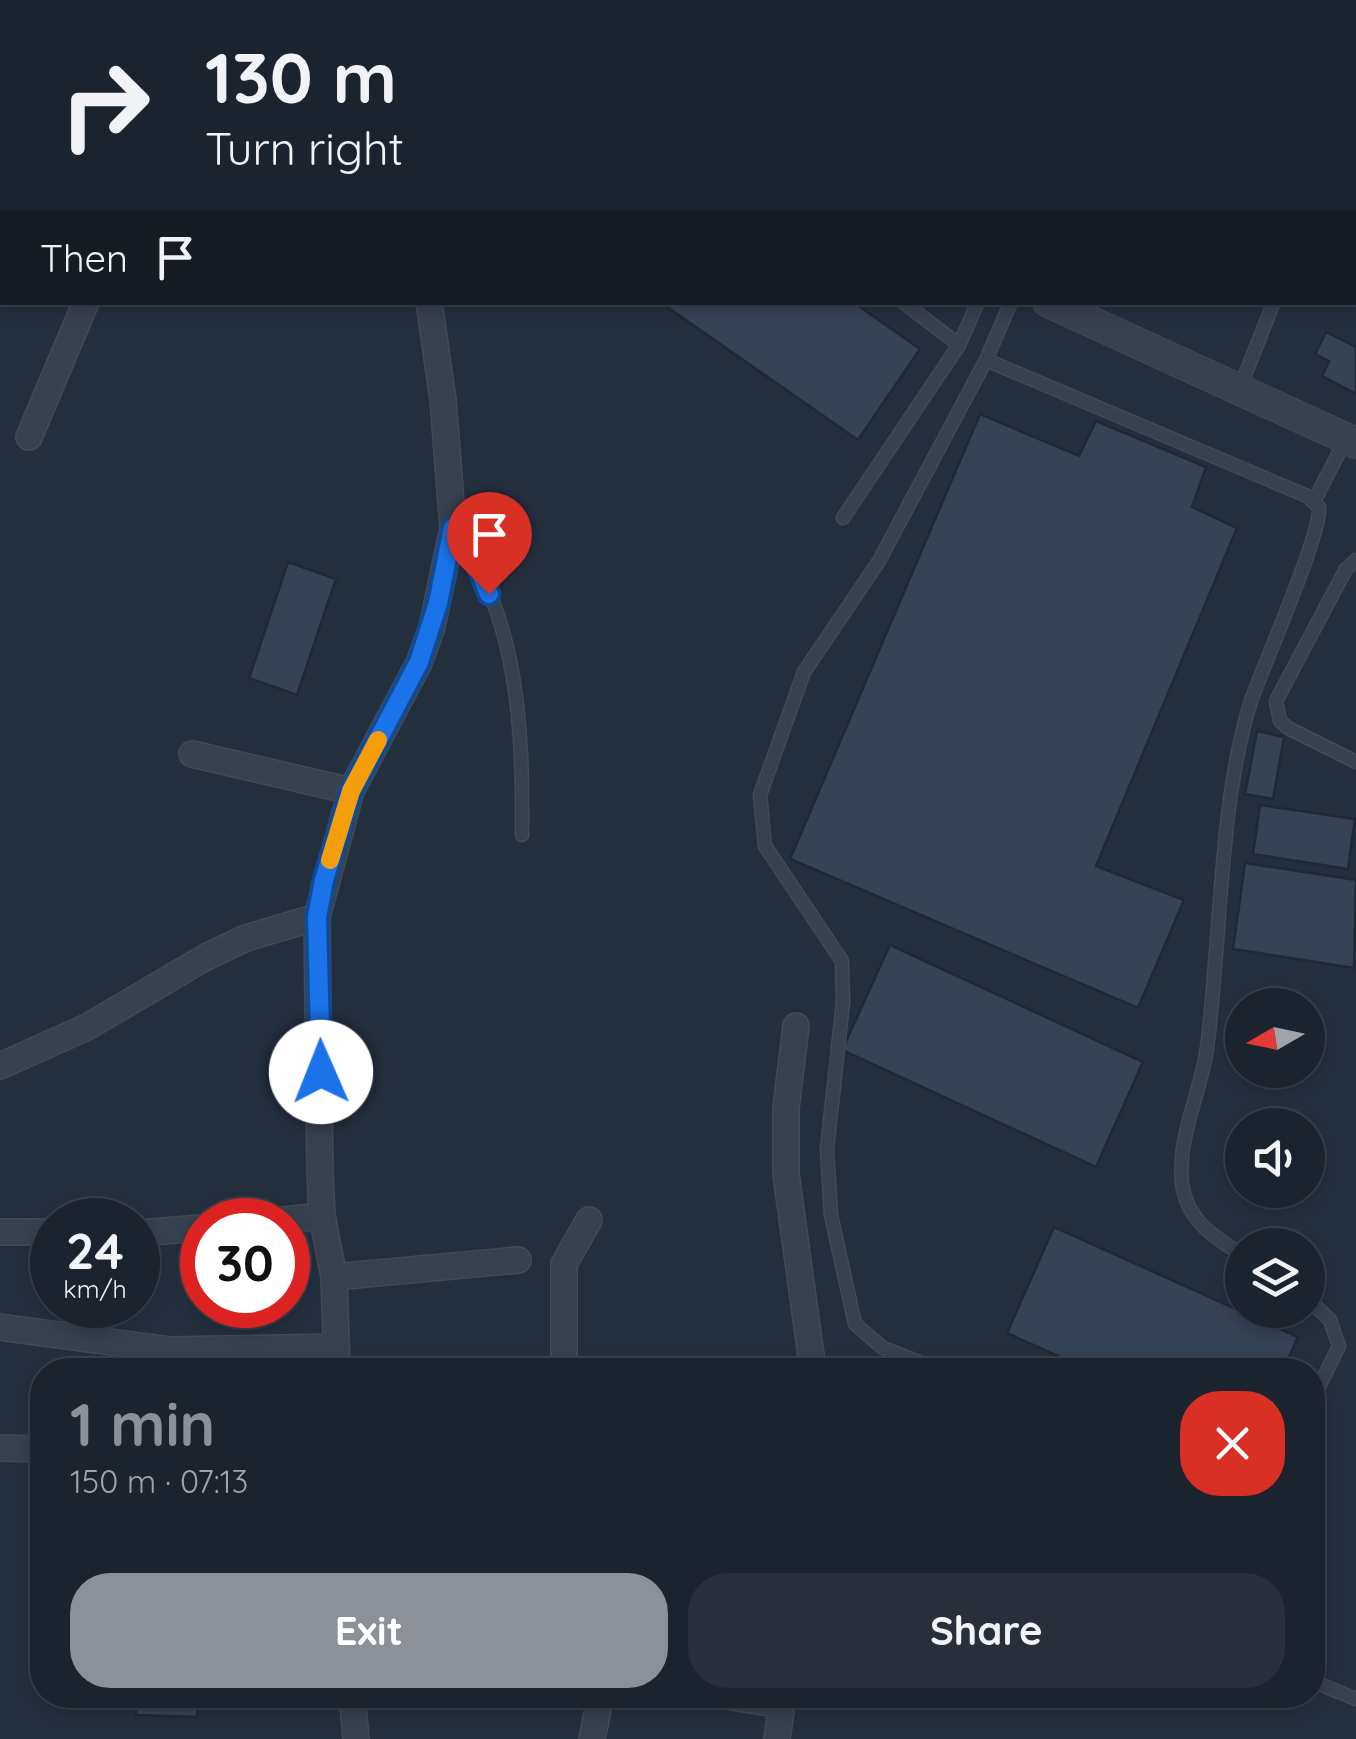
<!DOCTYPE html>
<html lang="en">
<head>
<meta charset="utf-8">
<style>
	:root { --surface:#1b232e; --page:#282f3a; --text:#f1f3f6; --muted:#a0a4aa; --line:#39404a; --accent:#8c9099 }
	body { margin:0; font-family:Quicksand,sans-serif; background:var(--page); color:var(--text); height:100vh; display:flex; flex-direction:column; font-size:38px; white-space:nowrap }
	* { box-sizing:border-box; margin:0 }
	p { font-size:32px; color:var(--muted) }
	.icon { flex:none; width:55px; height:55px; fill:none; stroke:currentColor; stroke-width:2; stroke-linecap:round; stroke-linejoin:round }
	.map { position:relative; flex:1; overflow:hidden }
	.sheet { position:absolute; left:30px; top:1358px; width:1295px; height:350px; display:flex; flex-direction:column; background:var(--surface); border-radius:40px; box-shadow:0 5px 15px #0003,0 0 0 2px var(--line) }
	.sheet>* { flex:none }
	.hud { position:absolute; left:0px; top:0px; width:1358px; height:305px; box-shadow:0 5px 15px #0003,0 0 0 2px var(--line); background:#1b232e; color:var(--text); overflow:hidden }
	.needle { width:65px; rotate:261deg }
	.fabs { position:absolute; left:1225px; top:988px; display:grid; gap:20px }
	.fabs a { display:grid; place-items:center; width:100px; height:100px; border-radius:50%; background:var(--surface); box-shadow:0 5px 15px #0003,0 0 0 2px var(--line); font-size:50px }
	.speed { position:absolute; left:30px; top:1198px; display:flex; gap:20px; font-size:50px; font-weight:700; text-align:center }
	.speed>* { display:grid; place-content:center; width:130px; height:130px; border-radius:50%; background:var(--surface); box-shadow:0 5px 15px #0003,0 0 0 2px var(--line); line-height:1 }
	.speed small { font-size:25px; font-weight:400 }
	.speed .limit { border:15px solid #d22; background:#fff; color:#111 }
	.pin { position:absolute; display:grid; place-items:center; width:85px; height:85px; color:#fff; margin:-102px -42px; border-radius:50% 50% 50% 0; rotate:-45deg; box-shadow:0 0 10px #0007 }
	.pin .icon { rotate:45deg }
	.me { position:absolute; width:110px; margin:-55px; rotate:359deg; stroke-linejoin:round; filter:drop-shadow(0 0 8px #0008) }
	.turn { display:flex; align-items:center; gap:35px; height:210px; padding:0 40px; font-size:45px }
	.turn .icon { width:130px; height:130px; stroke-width:2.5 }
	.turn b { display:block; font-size:70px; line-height:85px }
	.then { display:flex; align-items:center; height:95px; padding:0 40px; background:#0003; gap:20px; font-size:38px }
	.round { display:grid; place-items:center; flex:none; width:105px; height:105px; border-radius:40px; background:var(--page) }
	.summary { display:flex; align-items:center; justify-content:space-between; height:170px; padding:0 40px }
	h1 { font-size:60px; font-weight:800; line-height:75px; color:var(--accent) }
	.cta { display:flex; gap:20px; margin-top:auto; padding:20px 40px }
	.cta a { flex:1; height:115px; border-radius:40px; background:var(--accent); color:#fff; font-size:40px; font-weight:800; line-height:115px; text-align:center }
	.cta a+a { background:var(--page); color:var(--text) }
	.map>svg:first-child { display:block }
	.building { fill:#364354; stroke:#1f2835; stroke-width:2.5 }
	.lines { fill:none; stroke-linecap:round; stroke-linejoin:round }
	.service-casing { stroke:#414a57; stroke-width:15 }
	.minor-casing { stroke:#414a57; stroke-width:28 }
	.tertiary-casing { stroke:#414a57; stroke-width:32 }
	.service { stroke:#38414e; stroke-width:12 }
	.minor { stroke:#38414e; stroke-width:25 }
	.tertiary { stroke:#38414e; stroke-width:30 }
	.route-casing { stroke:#114b97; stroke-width:25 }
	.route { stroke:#1a73e8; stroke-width:18 }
	.slow { stroke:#f59e0b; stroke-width:18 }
</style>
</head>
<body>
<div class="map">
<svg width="1356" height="1739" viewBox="0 0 1356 1739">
	<rect width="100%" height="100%" fill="#242f3e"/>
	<g class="building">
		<path d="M754,0h115l-116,2z"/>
		<path d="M995,0h53l6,2h-60z"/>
		<path d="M1310,0h46l-1,145v-143z"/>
		<path d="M660,302h193l67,47 -62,91z"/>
		<path d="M1326,332l30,15v47l-34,-18 7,-15 -14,-7z"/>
		<path d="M980,414l99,42 17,-35 110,46 -14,40 45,21 -141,338 88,34 -46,108 -348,-149z"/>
		<path d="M288,562l48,17 -39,116 -48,-17z"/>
		<path d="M1257,731l27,6 -11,62 -28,-5z"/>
		<path d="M1260,805l95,14 -7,50 -95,-15z"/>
		<path d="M1245,863l111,17 -2,88 -121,-19z"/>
		<path d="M890,945l253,117 -47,105 -254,-117z"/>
		<path d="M1054,1227l244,110 -15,33h-194l-82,-37z"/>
		<path d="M136,1695h62l-1,22 -61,-2z"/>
	</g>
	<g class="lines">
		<g class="service-casing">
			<g id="service">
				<path d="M77,2l1,-2"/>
				<path d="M619,2l2,-2"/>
				<path d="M919,2l5,-2"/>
				<path d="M903,302l56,43 19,-43"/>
				<path d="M986,360l321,136 12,11c3,26 -56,159 -68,194 -32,100 -30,240 -44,347 -6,44 -30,90 -25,135 5,38 31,53 60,72"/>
				<path d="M1239,390l35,-88"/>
				<path d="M1314,501l31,-60"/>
				<path d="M843,518l116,-173"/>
				<path d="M455,531c64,86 68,201 67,304"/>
				<path d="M1356,560l-10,9 -70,132 4,20 8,7 68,34"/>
				<path d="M1308,1299l22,21 9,26 -27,55"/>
				<path d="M940,1370l-57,-22 -28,-24 -24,-109 -4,-66 16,-147 -1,-41 -77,-115 -5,-51 44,-123 75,-111 107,-201 25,-58"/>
				<path d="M1312,1681l44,18"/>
				<path d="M1111,1695v1"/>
			</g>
		</g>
		<g class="minor-casing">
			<g id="minor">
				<path d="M394,0l2,2"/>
				<path d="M225,2l2,-2"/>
				<path d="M29,437l57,-135"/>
				<path d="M192,754l159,37"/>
				<path d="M796,1026l-10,82v66l27,196"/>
				<path d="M0,1066l87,-39 119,-70 40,-19 71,-21"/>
				<path d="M284,1220l38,-4"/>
				<path d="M0,1232h52"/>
				<path d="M138,1233l64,-5"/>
				<path d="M334,1277l184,-17"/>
				<path d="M0,1327l170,23 165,-3"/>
				<path d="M337,1370l-3,-93 -12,-61 -2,-44 -3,-255 34,-126 68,-128 13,-36 21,-99 -10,-128 -14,-98"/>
				<path d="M564,1370v-106l25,-44"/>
				<path d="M0,1448l42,1"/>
				<path d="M352,1695l4,44"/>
				<path d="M719,1695l63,10"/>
				<path d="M592,1739l9,-44"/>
				<path d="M777,1739l6,-44"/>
			</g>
		</g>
		<g class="tertiary-casing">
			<g id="tertiary">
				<path d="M653,0l3,2"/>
				<path d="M1048,302l308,141"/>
			</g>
		</g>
		<use href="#service" class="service"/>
		<use href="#minor" class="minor"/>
		<use href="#tertiary" class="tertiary"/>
	</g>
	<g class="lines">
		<g class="route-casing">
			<path id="route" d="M321,1072l-4,-155 7,-37 27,-89 68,-129 19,-59 15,-75 24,36 12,30"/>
		</g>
		<use href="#route" class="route"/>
		<path class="slow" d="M330,860l21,-69 27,-51"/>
	</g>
</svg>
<div class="fabs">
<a><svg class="needle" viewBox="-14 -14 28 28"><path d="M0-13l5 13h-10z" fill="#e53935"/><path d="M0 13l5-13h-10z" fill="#a0a4aa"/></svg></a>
<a><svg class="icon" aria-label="sound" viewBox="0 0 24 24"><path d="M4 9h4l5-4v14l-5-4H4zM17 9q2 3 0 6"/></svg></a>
<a><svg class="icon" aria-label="layers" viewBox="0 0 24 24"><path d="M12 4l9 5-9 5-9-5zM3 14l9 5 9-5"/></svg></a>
</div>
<div class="speed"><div>24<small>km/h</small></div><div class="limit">30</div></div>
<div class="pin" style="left:489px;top:594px;background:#d93025"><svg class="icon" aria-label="arrive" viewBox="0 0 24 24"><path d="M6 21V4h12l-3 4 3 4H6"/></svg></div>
<svg class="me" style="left:321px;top:1072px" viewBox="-20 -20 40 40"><circle r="19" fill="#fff"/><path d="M0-13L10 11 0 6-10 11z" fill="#1a73e8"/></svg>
<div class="hud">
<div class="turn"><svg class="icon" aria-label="right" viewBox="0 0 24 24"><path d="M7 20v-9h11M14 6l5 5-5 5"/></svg><div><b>130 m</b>Turn right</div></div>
<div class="then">Then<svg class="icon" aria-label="arrive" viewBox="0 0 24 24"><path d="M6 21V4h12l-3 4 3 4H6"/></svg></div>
</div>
<section class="sheet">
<div class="summary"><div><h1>1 min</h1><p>150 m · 07:13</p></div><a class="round" style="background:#d93025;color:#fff"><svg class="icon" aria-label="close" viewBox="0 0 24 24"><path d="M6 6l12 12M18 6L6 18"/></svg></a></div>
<div class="cta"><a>Exit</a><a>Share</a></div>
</section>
</div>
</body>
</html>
